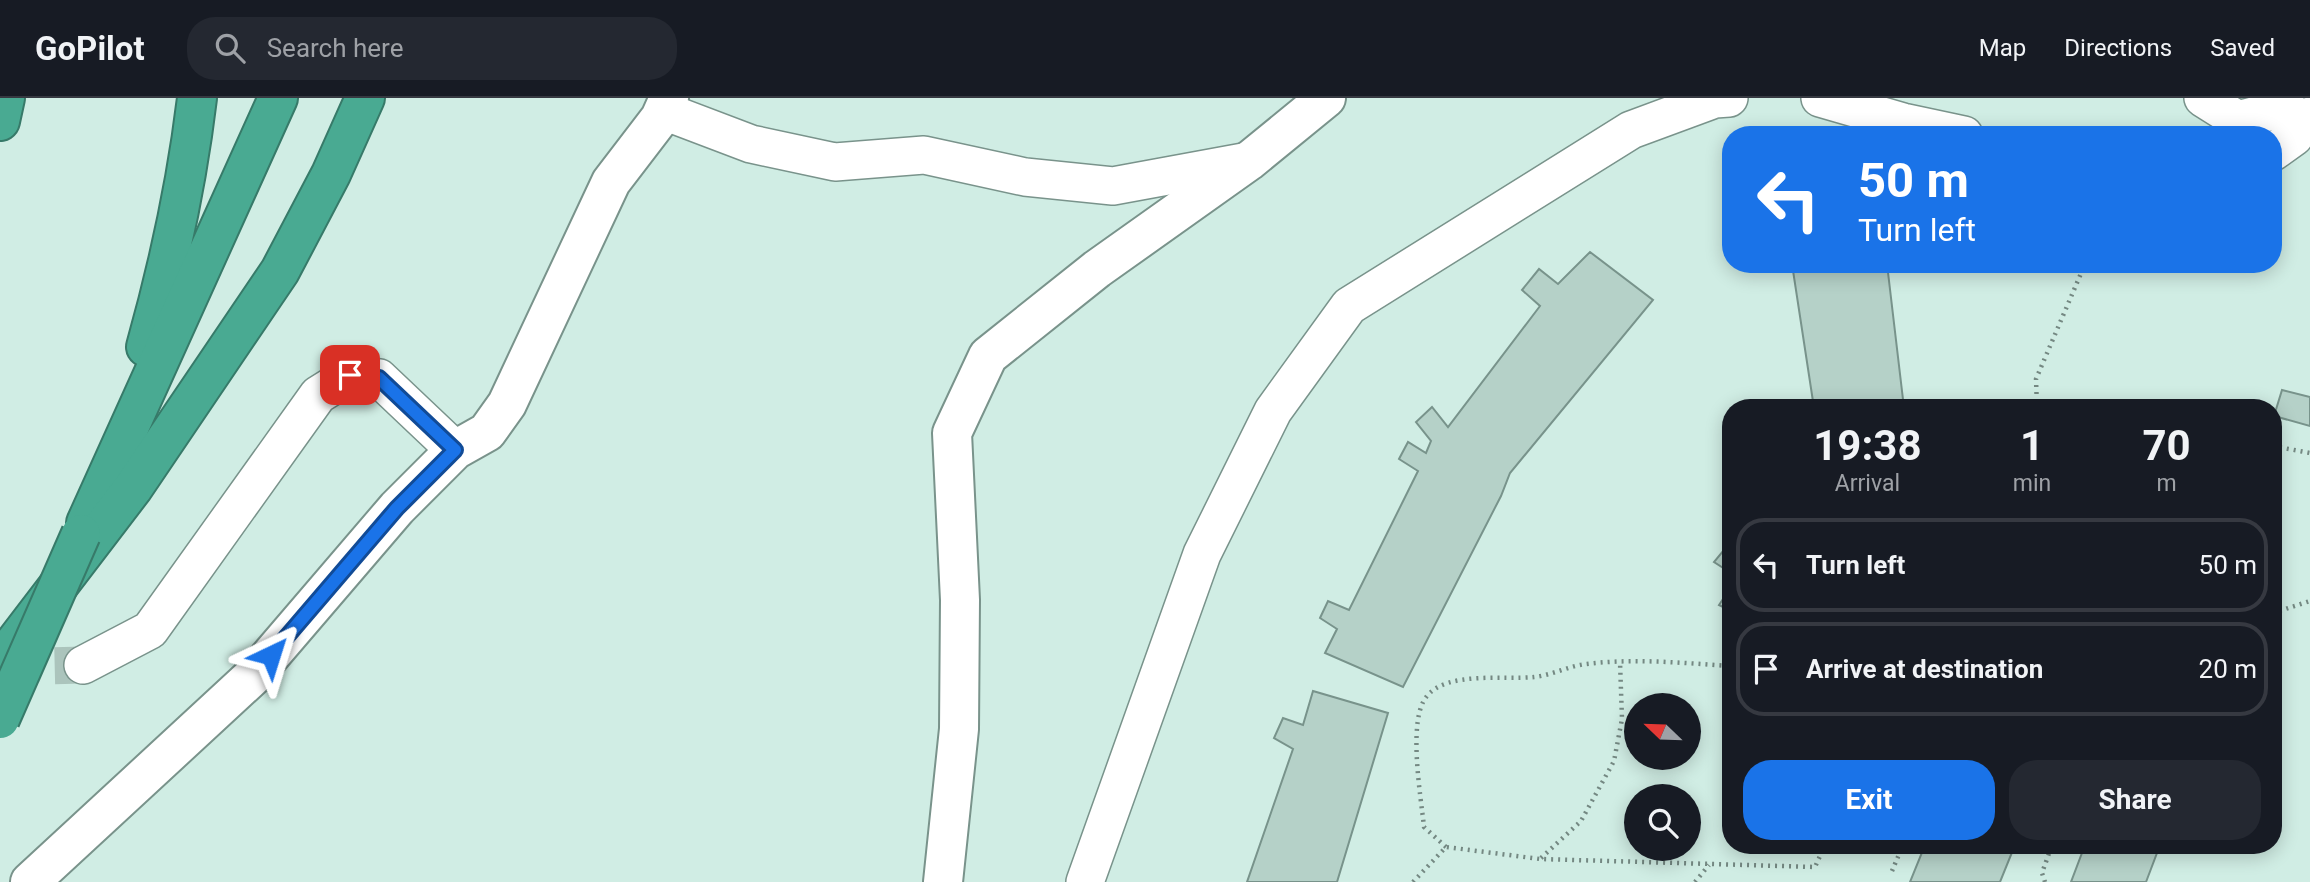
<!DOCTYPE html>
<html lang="en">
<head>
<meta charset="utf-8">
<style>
	:root { --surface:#171b24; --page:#242831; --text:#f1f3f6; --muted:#9ea1a6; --line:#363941; --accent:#1a73e8 }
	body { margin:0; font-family:Roboto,sans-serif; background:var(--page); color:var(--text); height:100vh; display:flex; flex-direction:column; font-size:26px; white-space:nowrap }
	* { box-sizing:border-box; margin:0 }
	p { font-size:23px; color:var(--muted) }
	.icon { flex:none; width:38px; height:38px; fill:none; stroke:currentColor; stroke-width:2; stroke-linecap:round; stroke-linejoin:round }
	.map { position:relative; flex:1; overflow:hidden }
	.drawer { position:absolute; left:1722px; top:301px; width:560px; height:455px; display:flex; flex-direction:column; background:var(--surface); border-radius:28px; box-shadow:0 4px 18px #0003 }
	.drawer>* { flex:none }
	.hud { position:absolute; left:1722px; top:28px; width:560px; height:147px; border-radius:28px; box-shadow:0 4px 18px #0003; background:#1a73e8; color:#fff; overflow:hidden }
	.needle { width:46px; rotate:293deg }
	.tools { position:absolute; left:1624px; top:595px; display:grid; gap:14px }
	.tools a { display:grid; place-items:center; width:77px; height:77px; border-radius:50%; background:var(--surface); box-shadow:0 4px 18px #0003; font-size:35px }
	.pin { position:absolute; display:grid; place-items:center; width:60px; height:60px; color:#fff; margin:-30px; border-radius:14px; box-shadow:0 4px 10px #0006 }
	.me { position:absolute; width:77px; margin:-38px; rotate:41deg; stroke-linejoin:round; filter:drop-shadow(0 0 5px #0008) }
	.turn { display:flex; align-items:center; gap:24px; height:147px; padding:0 21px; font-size:32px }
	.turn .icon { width:91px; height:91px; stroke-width:2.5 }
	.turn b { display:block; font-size:49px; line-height:60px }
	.eta { display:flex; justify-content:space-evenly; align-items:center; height:119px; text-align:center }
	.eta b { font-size:42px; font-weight:700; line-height:49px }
	.button { display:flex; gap:14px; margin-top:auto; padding:14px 21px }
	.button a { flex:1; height:80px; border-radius:28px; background:var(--accent); color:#fff; font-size:28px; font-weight:700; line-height:80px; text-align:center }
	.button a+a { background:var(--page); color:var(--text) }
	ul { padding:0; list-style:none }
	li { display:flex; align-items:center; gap:21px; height:94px; margin:0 14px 10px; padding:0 7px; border:4px solid var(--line); border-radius:28px }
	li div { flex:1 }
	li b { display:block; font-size:26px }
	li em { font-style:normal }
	header { display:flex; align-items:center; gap:42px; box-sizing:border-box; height:98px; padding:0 35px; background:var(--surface); border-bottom:2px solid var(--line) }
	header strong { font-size:33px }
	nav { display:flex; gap:38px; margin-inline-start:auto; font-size:24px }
	.search { width:490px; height:63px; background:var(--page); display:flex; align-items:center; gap:18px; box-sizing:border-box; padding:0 24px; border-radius:28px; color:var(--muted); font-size:26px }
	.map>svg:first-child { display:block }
	.building { fill:#b5d1c8; stroke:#78938b; stroke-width:2 }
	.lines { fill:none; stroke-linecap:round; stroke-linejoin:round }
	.minor-tunnel { stroke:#abc4bc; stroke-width:37; stroke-dasharray:37 18; stroke-linecap:butt }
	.minor-casing { stroke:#79938b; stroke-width:40 }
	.tertiary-casing { stroke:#79938b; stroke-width:42 }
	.motorway-casing { stroke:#377a69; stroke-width:42 }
	.path { stroke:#748882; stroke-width:4.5; stroke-dasharray:2 5; stroke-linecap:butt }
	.minor { stroke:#fff; stroke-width:37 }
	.tertiary { stroke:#fff; stroke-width:38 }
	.motorway { stroke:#49aa92; stroke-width:38 }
	.motorway-bridge-casing { stroke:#377a69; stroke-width:42; stroke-linecap:butt }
	.motorway-bridge { stroke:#49aa92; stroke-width:38 }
	.route-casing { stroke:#114b97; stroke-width:18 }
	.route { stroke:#1a73e8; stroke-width:12 }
</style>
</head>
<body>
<header>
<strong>GoPilot</strong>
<div class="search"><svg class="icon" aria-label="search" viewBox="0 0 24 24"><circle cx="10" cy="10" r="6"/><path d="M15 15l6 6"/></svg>Search here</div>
<nav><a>Map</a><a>Directions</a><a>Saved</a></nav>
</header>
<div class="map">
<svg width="2310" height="784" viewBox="0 0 2310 784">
	<rect width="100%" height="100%" fill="#d0ede4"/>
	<g class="building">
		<path d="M1590,154l63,48 -143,173 -9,23 -98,191 -78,-34 12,-24 -17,-11 8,-17 21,9 69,-139 -19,-12 9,-17 18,11 5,-12 -15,-19 16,-15 16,20 92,-121 -18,-16 17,-21 19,15z"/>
		<path d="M1792,166h95l17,144h-90z"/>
		<path d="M2282,292l28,7v29l-36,-10z"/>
		<path d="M1728,447l3,2v26l-17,-11z"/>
		<path d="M1731,489v24l-12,-6z"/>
		<path d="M1313,593l75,22 -51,169h-90l46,-133 -19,-11 9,-20 20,7z"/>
		<path d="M1925,747h90l-15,37h-90z"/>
		<path d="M2085,747h75l-14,37h-75z"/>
	</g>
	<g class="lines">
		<path class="minor-tunnel" d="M0,563l41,5 42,-1"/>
		<g class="minor-casing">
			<g id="minor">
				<path d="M1820,0l83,24 61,13"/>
				<path d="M2203,0l35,22 38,-10 9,-12"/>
				<path d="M664,13l87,33 84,18 89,-7 101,22 88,9 136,-25"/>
				<path d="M2273,54l21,-15 16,-21"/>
				<path d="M83,567l67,-35 168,-235 32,-20 29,3 76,72"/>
				<path d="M1085,784l117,-328 71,-143 76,-105 282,-176 84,-31 14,-1"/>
			</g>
		</g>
		<g class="tertiary-casing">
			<g id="tertiary">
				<path d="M30,784l223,-206 144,-168 58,-58 32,-18 20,-28 104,-222 49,-64 9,-20"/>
				<path d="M943,784l16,-153 1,-129 -8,-167 36,-77 109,-87 152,-108 77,-63"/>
			</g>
		</g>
		<g class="motorway-casing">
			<g id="motorway">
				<path d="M0,23l5,-23"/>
				<path d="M146,249c23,-82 41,-165 51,-249"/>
				<path d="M86,425l192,-425"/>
				<path d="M0,564l133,-174 147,-217 51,-97 34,-76"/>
			</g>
		</g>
		<g class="path">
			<path d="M2037,310l-1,-29 49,-115"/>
			<path d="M2273,348l37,7"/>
			<path d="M2273,515l37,-12"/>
			<path d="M1446,749l-22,-20c-3,-30 -17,-108 3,-131 20,-25 77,-16 107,-19 18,-2 35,-11 52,-13 49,-6 96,-1 145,2"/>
			<path d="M1541,760l40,-37 33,-60 8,-42 -2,-57"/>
			<path d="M1892,773l11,-26"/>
			<path d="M1413,784l33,-35 94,12 275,8 10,-22"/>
			<path d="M1695,784l14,-17"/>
			<path d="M2045,784l-3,-9 10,-28"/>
		</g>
		<use href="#minor" class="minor"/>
		<use href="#tertiary" class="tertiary"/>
		<use href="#motorway" class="motorway"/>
		<g class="motorway-bridge-casing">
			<path id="motorway-bridge" d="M0,621l81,-185"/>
		</g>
		<use href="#motorway-bridge" class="motorway-bridge"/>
	</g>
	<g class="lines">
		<g class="route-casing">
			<path id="route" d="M271,557l126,-147 58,-58 -76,-72 -29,-3"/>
		</g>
		<use href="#route" class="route"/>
	</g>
</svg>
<div class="tools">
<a><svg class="needle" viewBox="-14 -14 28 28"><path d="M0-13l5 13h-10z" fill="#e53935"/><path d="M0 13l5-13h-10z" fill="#9ea1a6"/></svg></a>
<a><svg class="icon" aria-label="search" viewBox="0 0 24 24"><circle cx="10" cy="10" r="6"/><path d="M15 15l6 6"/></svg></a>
</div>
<div class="pin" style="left:350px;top:277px;background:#d93025"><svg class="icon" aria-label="arrive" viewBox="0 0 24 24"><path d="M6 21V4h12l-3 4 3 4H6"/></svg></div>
<svg class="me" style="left:271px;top:557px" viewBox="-20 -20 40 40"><path d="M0-17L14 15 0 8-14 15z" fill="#1a73e8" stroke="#fff" stroke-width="4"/></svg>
<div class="hud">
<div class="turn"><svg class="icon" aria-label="left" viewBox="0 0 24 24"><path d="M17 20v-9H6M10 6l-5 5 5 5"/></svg><div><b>50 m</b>Turn left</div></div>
</div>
<section class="drawer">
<div class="eta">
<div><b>19:38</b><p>Arrival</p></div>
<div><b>1</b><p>min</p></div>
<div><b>70</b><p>m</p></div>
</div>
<ul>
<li><svg class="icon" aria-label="left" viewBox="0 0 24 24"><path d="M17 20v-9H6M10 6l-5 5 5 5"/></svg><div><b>Turn left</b></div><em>50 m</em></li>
<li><svg class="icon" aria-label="arrive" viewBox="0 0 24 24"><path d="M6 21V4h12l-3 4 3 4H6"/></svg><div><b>Arrive at destination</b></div><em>20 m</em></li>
</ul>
<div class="button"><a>Exit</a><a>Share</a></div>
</section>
</div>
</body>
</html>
